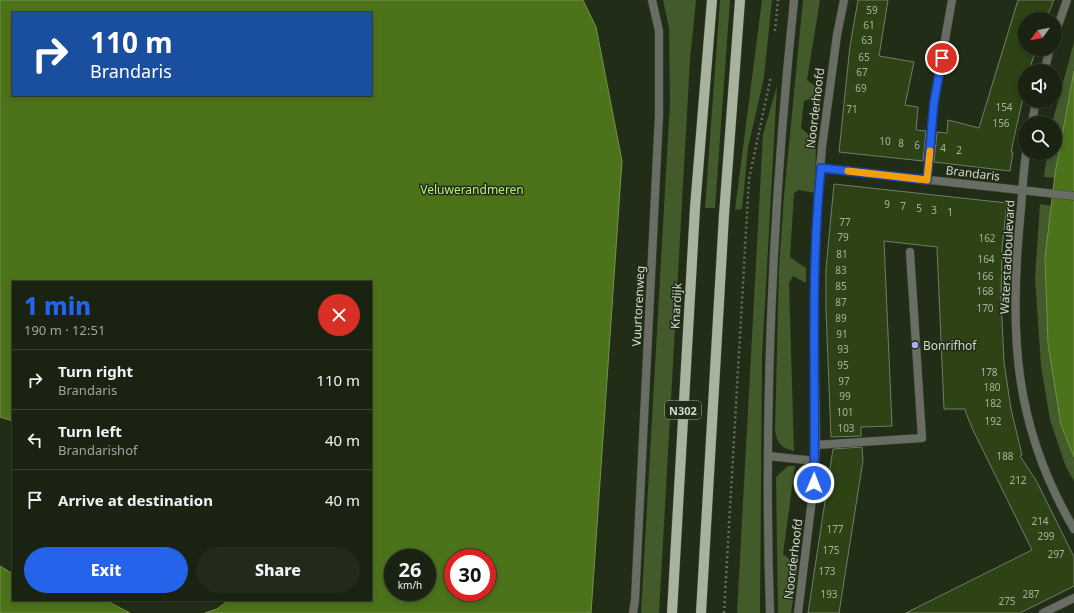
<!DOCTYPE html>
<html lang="en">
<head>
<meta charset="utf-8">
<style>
	:root { --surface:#1a2212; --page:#232a1b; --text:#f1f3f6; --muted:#9fa49f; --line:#383f32; --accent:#2563eb }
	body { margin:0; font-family:"Noto Sans",sans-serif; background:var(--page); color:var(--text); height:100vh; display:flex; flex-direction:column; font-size:15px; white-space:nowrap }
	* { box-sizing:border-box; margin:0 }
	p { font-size:13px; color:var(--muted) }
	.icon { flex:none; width:22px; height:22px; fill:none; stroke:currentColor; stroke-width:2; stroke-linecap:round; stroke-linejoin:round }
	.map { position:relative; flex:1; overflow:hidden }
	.side { position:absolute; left:12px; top:281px; width:360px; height:320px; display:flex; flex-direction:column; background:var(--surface); border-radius:0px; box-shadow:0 2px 6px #0003,0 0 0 1px var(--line) }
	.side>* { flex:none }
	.top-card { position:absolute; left:12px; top:12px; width:360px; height:84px; border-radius:0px; box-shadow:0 2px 6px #0003,0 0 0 1px var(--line); background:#1a4fa0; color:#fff; overflow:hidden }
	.needle { width:26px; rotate:238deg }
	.buttons { position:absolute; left:1018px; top:12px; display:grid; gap:8px }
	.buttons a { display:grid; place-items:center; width:44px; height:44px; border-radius:50%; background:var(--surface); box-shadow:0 2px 6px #0003,0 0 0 1px var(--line); font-size:20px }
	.speed { position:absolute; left:384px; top:549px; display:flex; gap:8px; font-size:20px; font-weight:700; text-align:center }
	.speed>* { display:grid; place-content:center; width:52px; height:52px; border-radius:50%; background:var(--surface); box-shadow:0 2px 6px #0003,0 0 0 1px var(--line); line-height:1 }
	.speed small { font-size:10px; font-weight:400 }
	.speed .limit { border:6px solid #d22; background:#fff; color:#111 }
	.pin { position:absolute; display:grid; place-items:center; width:34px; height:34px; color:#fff; margin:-17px; border:2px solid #fff; border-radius:50%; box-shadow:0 1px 4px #0007 }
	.me { position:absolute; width:44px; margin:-22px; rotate:1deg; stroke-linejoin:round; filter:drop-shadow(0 0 3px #0008) }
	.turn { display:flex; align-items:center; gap:14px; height:84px; padding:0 12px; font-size:18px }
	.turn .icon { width:52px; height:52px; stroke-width:2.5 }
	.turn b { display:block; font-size:28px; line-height:34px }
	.round { display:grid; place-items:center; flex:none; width:42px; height:42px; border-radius:21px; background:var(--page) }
	.summary { display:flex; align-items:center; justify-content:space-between; height:68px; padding:0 12px }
	h1 { font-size:24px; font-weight:800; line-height:30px; color:var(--accent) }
	.cta { display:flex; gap:8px; margin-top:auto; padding:8px 12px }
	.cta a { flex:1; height:46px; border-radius:24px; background:var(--accent); color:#fff; font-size:16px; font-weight:800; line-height:46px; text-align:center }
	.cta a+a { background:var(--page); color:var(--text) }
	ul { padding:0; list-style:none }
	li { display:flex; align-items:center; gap:12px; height:60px; padding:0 12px; border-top:1px solid var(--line) }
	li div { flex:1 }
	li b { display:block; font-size:15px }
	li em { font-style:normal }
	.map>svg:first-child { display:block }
	.green { fill:#435a2b }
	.water { fill:#4c721a; stroke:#74914f; fill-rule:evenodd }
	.building { fill:#2d4215; stroke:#717e66 }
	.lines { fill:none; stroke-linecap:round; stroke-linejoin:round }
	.service-casing { stroke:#3e4935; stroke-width:9 }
	.minor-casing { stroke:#3e4935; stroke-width:9 }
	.tertiary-casing { stroke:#3e4935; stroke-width:9 }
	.primary-casing { stroke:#3e4935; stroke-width:11 }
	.path { stroke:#66705e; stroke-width:2.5; stroke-dasharray:2 3; stroke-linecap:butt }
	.service { stroke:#686e63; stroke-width:8 }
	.minor { stroke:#686e63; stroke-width:8 }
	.tertiary { stroke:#686e63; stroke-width:8 }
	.primary { stroke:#a7b39d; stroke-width:10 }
	.route-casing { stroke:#184099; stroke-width:10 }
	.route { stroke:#2563eb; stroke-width:7 }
	.slow { stroke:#f59e0b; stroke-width:7 }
	.poi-dot { fill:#aaaffb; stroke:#222d18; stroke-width:1.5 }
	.labels { text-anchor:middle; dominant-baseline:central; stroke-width:3; stroke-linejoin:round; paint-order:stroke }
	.number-label { font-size:10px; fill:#a8b39e }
	.shield { fill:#222d18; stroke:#9ca596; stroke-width:1 }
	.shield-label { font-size:11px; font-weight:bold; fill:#d1d9cc }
	.street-label { font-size:12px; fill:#d1d9cc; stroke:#222d18 }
	.park-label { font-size:12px; fill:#b7ee7e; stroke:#222d18 }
	.poi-label { font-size:12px; fill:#d1d9cc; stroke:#222d18; text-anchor:start }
</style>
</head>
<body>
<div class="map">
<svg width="1074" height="613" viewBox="0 0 1074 613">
	<rect width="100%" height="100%" fill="#222d18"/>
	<g class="green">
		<path d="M663,0h33l-6,60 -31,553h-18l29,-511 -1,-74z"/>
		<path d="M720,0h10l-15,208h-10z"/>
		<path d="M762,0h10l-8,77 -16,71 -6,61 -7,1z"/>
		<path d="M803,0h17l-13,80 14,11 -2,17 -9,-9 -6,2 -3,27 15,13 -1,52 -16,-3 -5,3 -4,64 16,11v15l-13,-7 -4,7 5,168c-13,-3 -17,-8 -19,-21l4,-161 5,-73z"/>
		<path d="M1074,42v29l-19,107 -11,-1 3,-24h8v-30h-3z"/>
		<path d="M777,86l-15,271 -2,256h-23l26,-479z"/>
		<path d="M1040,204l12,2 -7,52 3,86 13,81 13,32v24l-8,-14 -16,-47 -9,-54 -6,-88z"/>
		<path d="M788,466h7l-12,88 15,12 -7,47h-13l-2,-136z"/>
	</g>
	<g class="water">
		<path d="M0,0h583l13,27 26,134 -31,452h-386l12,-4 12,-9h142v-318h-358v139l-13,-4zM13,13h358v82h-358zM393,558h34v34h-34zM453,558h34v34h-34z"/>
		<path d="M1074,71v386l-13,-32 -13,-81 -3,-86 10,-84z"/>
		<path d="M0,566l13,8v26h92l25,13h-130z"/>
	</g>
	<g class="building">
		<path d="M858,0h30l-9,56 35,6 -9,43 13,2 -2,23 10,1 -3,30 -84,-9 11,-106z"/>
		<path d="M1018,0h36l-8,19h-21v30h11l-7,22h-4v17l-14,64h2l-3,19 -76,-9 3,-30 10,1 1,-13 31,8z"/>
		<path d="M834,184l173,19 -5,45 -1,51 3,63 7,47 11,46 -2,1 17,26 37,75v29l-54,27h-114l126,-63 -59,-120 -7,-17 -1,-4h-21l-7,-162 -53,-6 8,185 -31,1v9l-30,1 -5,-127v-41z"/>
		<path d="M862,447l1,13 -24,153h-31l25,-164z"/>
	</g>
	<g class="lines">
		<g class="service-casing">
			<g id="service">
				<path d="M927,180l7,-78 18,-102"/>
				<path d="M816,445l106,-7 -12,-186"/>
			</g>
		</g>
		<g class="minor-casing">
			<g id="minor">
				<path d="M1055,34l12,-34"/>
				<path d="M1044,71l6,-22"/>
				<path d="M1032,123l4,-22"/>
				<path d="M1026,153c-3,22 -4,44 -6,66 -11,116 -6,208 54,310"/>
				<path d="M821,168l253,28"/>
				<path d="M768,456l47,5"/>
				<path d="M798,613l16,-130 2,-38 -2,-142 4,-110 4,-46 15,-112 7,-35"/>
				<path d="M1043,613l31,-15"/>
			</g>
		</g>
		<g class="tertiary-casing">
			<g id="tertiary">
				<path d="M633,613l2,-13 24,-485v-84l-7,-31"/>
				<path d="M770,613c-7,-204 3,-410 24,-613"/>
			</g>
		</g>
		<g class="primary-casing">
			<g id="primary">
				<path d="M672,613l23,-405 17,-208"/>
				<path d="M701,613l23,-398 16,-215"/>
			</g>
		</g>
		<g class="path">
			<path d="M775,31l3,-31"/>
			<path d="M724,613l25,-434 22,-103"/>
		</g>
		<use href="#service" class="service"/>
		<use href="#minor" class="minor"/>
		<use href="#tertiary" class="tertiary"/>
		<use href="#primary" class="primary"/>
	</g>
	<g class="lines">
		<g class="route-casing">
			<path id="route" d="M814,483c2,-105 -4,-210 7,-315l106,12 7,-78 8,-44"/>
		</g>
		<use href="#route" class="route"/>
		<path class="slow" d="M848,171l79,9 3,-29"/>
	</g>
	<circle class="poi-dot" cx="915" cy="345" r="4"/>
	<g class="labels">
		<g class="number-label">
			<text x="872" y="10">59</text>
			<text x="869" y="25">61</text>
			<text x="867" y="40">63</text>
			<text x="864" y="57">65</text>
			<text x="862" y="72">67</text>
			<text x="861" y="88">69</text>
			<text x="1004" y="107">154</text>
			<text x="852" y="109">71</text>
			<text x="1001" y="123">156</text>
			<text x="885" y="141">10</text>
			<text x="901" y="143">8</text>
			<text x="917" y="145">6</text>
			<text x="943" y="148">4</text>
			<text x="959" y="150">2</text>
			<text x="887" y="204">9</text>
			<text x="903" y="206">7</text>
			<text x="919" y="208">5</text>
			<text x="934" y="210">3</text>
			<text x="950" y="212">1</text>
			<text x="845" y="222">77</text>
			<text x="843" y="237">79</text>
			<text x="987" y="238">162</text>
			<text x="842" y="254">81</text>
			<text x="986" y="259">164</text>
			<text x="841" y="270">83</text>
			<text x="985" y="276">166</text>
			<text x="841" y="286">85</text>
			<text x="985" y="291">168</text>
			<text x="841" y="302">87</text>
			<text x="985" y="308">170</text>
			<text x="841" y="318">89</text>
			<text x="842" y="334">91</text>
			<text x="843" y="349">93</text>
			<text x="843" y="365">95</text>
			<text x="989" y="372">178</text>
			<text x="844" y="381">97</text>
			<text x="992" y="387">180</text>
			<text x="845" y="396">99</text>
			<text x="993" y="403">182</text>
			<text x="845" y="412">101</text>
			<text x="993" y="421">192</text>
			<text x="846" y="428">103</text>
			<text x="1005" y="456">188</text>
			<text x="1018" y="480">212</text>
			<text x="1040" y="521">214</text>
			<text x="835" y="529">177</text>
			<text x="1046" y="536">299</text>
			<text x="831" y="550">175</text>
			<text x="1056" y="554">297</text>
			<text x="827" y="571">173</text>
			<text x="829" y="594">193</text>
			<text x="1031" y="594">287</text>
			<text x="1007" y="601">275</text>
		</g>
		<rect class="shield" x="665" y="401" width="36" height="18" rx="3"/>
		<g class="shield-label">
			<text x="683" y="410">N302</text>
		</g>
		<g class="street-label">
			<text transform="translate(815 108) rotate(-83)">Noorderhoofd</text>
			<text transform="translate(973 173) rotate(7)">Brandaris</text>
			<text transform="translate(1007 257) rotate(-87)">Waterstadboulevard</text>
			<text transform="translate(638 306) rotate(-87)">Vuurtorenweg</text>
			<text transform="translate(676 306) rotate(-87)">Knardijk</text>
			<text transform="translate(793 559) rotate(-83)">Noorderhoofd</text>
		</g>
		<g class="park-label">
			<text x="472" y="189">Veluwerandmeren</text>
		</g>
		<g class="poi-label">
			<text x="923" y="345">Bonrifhof</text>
		</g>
	</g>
</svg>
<div class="buttons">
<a><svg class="needle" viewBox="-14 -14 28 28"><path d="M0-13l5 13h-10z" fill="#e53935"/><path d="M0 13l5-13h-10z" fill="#9fa49f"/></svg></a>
<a><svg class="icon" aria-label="sound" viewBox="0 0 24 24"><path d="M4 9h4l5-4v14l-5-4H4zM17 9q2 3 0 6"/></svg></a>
<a><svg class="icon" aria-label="search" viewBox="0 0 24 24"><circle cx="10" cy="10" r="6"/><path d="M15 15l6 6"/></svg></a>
</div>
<div class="speed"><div>26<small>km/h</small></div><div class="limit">30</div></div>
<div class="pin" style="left:942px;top:58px;background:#d93025"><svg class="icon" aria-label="arrive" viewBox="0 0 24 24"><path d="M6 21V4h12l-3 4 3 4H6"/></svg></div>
<svg class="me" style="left:814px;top:483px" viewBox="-20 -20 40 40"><circle r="17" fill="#2563eb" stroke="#fff" stroke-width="3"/><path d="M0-11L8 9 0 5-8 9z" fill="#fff"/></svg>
<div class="top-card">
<div class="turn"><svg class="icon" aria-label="right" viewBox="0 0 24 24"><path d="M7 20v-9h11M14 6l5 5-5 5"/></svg><div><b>110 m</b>Brandaris</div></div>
</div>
<section class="side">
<div class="summary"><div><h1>1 min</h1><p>190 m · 12:51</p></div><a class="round" style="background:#d93025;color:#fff"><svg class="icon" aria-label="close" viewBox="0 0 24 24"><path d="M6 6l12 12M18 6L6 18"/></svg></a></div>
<ul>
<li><svg class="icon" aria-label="right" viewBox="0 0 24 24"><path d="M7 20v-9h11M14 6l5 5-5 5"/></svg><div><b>Turn right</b><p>Brandaris</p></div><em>110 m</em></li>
<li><svg class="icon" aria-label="left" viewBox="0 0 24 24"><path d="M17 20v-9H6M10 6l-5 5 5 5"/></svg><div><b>Turn left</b><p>Brandarishof</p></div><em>40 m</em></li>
<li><svg class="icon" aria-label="arrive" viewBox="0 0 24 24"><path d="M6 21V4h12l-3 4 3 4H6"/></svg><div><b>Arrive at destination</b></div><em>40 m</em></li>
</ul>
<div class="cta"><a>Exit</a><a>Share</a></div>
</section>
</div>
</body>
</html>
